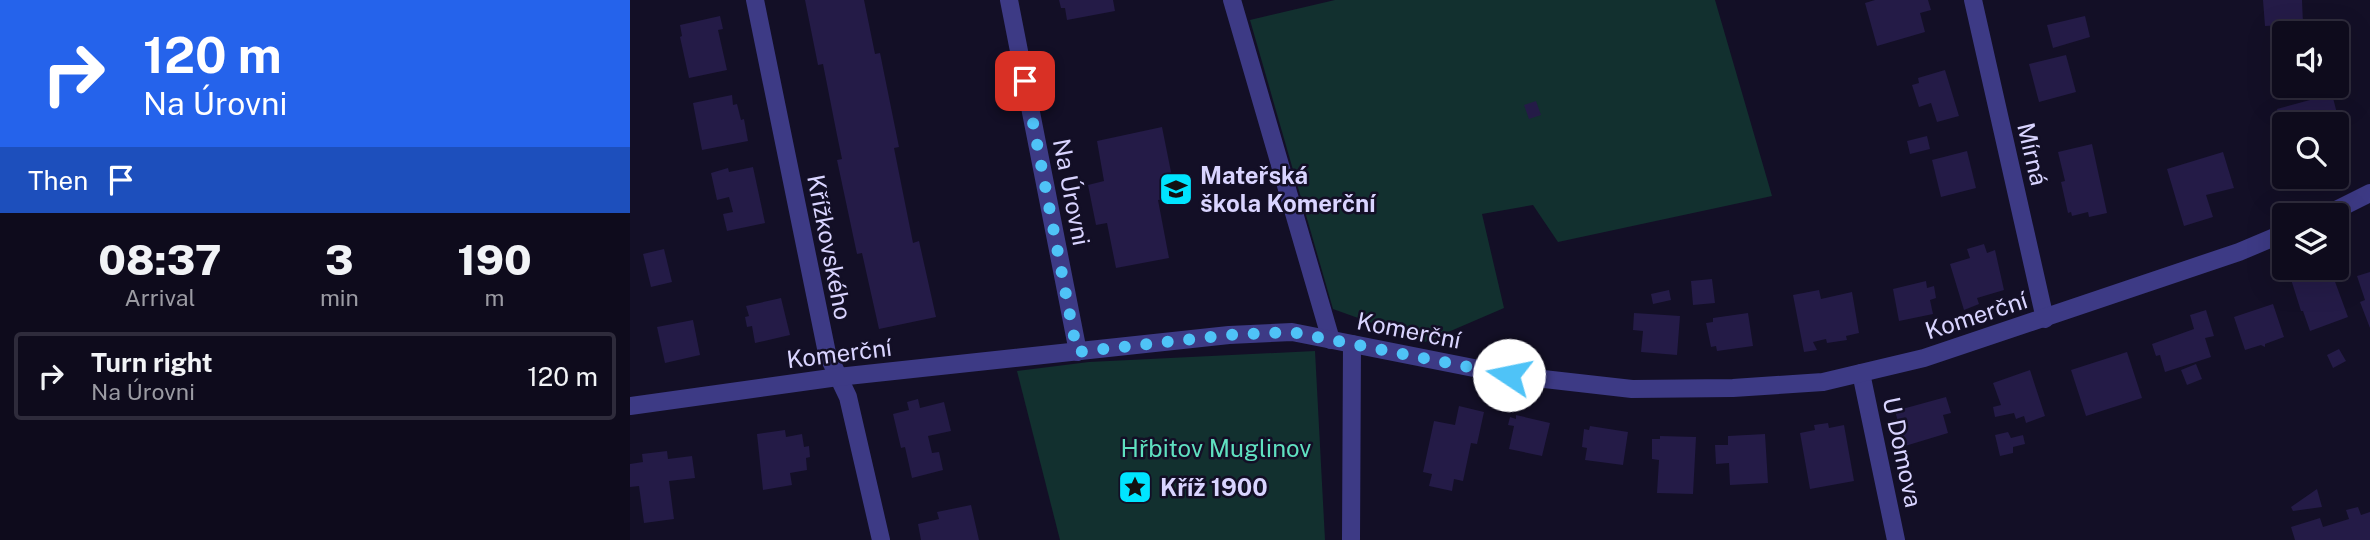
<!DOCTYPE html>
<html lang="en">
<head>
<meta charset="utf-8">
<style>
	:root { --surface:#0e0b1c; --page:#1c1929; --text:#f1f3f6; --muted:#9b9ba3; --line:#2e2b3b }
	body { margin:0; font-family:"Public Sans",sans-serif; background:var(--page); color:var(--text); height:100vh; display:flex; flex-direction:column; font-size:26px; white-space:nowrap }
	* { box-sizing:border-box; margin:0 }
	p { font-size:23px; color:var(--muted) }
	.icon { flex:none; width:38px; height:38px; fill:none; stroke:currentColor; stroke-width:2; stroke-linecap:round; stroke-linejoin:round }
	.map { position:relative; flex:1; overflow:hidden }
	.panel { display:flex; flex-direction:column; background:var(--surface); width:630px }
	.panel>* { flex:none }
	.banner { background:#2563eb; color:#fff; overflow:hidden }
	.fabs { position:absolute; left:1642px; top:21px; display:grid; gap:14px }
	.fabs a { display:grid; place-items:center; width:77px; height:77px; border-radius:7px; background:var(--surface); box-shadow:0 7px 28px #0002,0 0 0 2px var(--line); font-size:35px }
	.pin { position:absolute; display:grid; place-items:center; width:60px; height:60px; color:#fff; margin:-30px; border-radius:14px; box-shadow:0 4px 10px #0006 }
	.me { position:absolute; width:77px; margin:-38px; rotate:281deg; stroke-linejoin:round; filter:drop-shadow(0 0 5px #0008) }
	.turn { display:flex; align-items:center; gap:24px; height:147px; padding:0 28px; font-size:32px }
	.turn .icon { width:91px; height:91px; stroke-width:2.5 }
	.turn b { display:block; font-size:49px; line-height:60px }
	.then { display:flex; align-items:center; height:66px; padding:0 28px; background:#0003; gap:14px; font-size:26px }
	.eta { display:flex; justify-content:space-evenly; align-items:center; height:119px; text-align:center }
	.eta b { font-size:42px; font-weight:800; line-height:49px }
	ul { padding:0; list-style:none }
	li { display:flex; align-items:center; gap:21px; height:88px; margin:0 14px 10px; padding:0 14px; border:4px solid var(--line); border-radius:7px }
	li div { flex:1 }
	li b { display:block; font-size:26px }
	li em { font-style:normal }
	main { display:flex; flex:1; min-height:0 }
	.map>svg:first-child { display:block }
	.green { fill:#12302f }
	.building { fill:#241b47 }
	.lines { fill:none; stroke-linecap:round; stroke-linejoin:round }
	.minor { stroke:#3d3a85; stroke-width:18 }
	.route { stroke:#4fc3f7; stroke-width:12; stroke-dasharray:0 21.6 }
	.labels { text-anchor:middle; dominant-baseline:central; stroke-width:5; stroke-linejoin:round; paint-order:stroke }
	.street-label { font-size:24px; fill:#d9d4ff; stroke:#130f26 }
	.poi-label { font-size:24px; font-weight:bold; fill:#d9d4ff; stroke:#130f26; text-anchor:start }
	.park-label { font-size:24px; fill:#5fe0c0; stroke:#130f26 }
</style>
</head>
<body>
<main>
<section class="panel">
<div class="banner">
<div class="turn"><svg class="icon" aria-label="right" viewBox="0 0 24 24"><path d="M7 20v-9h11M14 6l5 5-5 5"/></svg><div><b>120 m</b>Na Úrovni</div></div>
<div class="then">Then<svg class="icon" aria-label="arrive" viewBox="0 0 24 24"><path d="M6 21V4h12l-3 4 3 4H6"/></svg></div>
</div>
<div class="eta">
<div><b>08:37</b><p>Arrival</p></div>
<div><b>3</b><p>min</p></div>
<div><b>190</b><p>m</p></div>
</div>
<ul>
<li><svg class="icon" aria-label="right" viewBox="0 0 24 24"><path d="M7 20v-9h11M14 6l5 5-5 5"/></svg><div><b>Turn right</b><p>Na Úrovni</p></div><em>120 m</em></li>
</ul>
</section>
<div class="map">
<svg width="1740" height="540" viewBox="0 0 1740 540">
	<rect width="100%" height="100%" fill="#130f26"/>
	<g class="green">
		<path d="M705,0h380l57,196 -214,46 -25,-37 -51,9 22,94 -79,34 -92,-33 -83,-289z"/>
		<path d="M685,351l10,189h-265l-43,-169 72,-9z"/>
	</g>
	<g class="building">
		<path d="M175,0h59l11,54 5,-1 19,94 -5,1 19,95 6,-2 17,76 -57,12 -17,-76 -5,1 -20,-94 5,-1 -5,-24 -14,-71 -5,1z"/>
		<path d="M429,0h54l2,11 -48,9 -2,-12h-4z"/>
		<path d="M1245,0h53l3,10 -11,3 5,19 -48,14 -12,-43z"/>
		<path d="M1633,0h39l1,24 -38,2z"/>
		<path d="M90,16l3,13 -5,1 9,40 -38,8 -9,-41 2,-1 -2,-11z"/>
		<path d="M1455,16l5,21 -37,11 -6,-23z"/>
		<path d="M1436,55l10,37 -37,10 -10,-38z"/>
		<path d="M1315,70l14,46 -22,6 -6,-19 -12,4 -7,-22 7,-2 -1,-5z"/>
		<path d="M1702,94l8,31 -56,-1 -1,7 -6,-22z"/>
		<path d="M102,95l1,10 4,-1 4,16 3,-1 4,22 -46,9 -9,-47z"/>
		<path d="M906,101l5,14 -12,4 -5,-14z"/>
		<path d="M532,127l14,70 -18,3 11,58 -53,10 -9,-45 -11,2 -8,-40 16,-4 -7,-40z"/>
		<path d="M1297,136l3,13 -20,5 -3,-13z"/>
		<path d="M1462,144l15,69 -18,4 -1,-5 -16,4 -1,-4 -3,1 -7,-31 4,-1 -7,-29z"/>
		<path d="M1337,151l9,37 -35,9 -9,-37z"/>
		<path d="M1593,152l11,36 -28,7 7,22 -29,9 -17,-57z"/>
		<path d="M123,167l12,56 -38,8 -4,-17 10,-2 -4,-15 -12,3 -6,-27 17,-5 1,4z"/>
		<path d="M1354,244l3,9 8,-3 9,40 -27,8 2,6 -15,6 -14,-46 20,-6 -3,-9z"/>
		<path d="M34,249l8,33 -21,5 -8,-33z"/>
		<path d="M1691,268h9l18,49 -38,14 -7,-20h-2l-12,-38 11,-4 2,5z"/>
		<path d="M1740,272v56l-10,-26 5,-2 -8,-24z"/>
		<path d="M1082,279l3,24 -22,2 -2,-24z"/>
		<path d="M1296,281l1,7 7,-2 2,12 -6,2 3,14 -34,7 -6,-32z"/>
		<path d="M1039,290l2,10 -18,4 -2,-10z"/>
		<path d="M1189,290l2,9 31,-7 7,41 -13,3 1,4 -20,3 -1,-4 -13,3 4,8 -13,2 -11,-57z"/>
		<path d="M151,298l9,37 -35,8 -3,-17 -5,1 -2,-10 4,-1 -3,-10z"/>
		<path d="M1643,304l11,33 -19,7v3l-4,-2 -16,5 -11,-33z"/>
		<path d="M1576,310l8,26 -9,2 6,19 -46,15 -5,-17 -4,1 -4,-12 42,-15 -4,-14z"/>
		<path d="M1004,313l46,3 -3,39 -36,-3 2,-21 -10,-1z"/>
		<path d="M1118,313l5,33 -36,5 -1,-5 -5,1 -5,-24 7,-1v-4z"/>
		<path d="M63,320l7,35 -35,8 -8,-36z"/>
		<path d="M1709,349l7,12 -13,7 -6,-13z"/>
		<path d="M1497,352l15,46 -56,18 -15,-46z"/>
		<path d="M1566,364l6,15 -15,6 -6,-15z"/>
		<path d="M1400,370l15,46 -19,7 -2,-7 -8,3 -2,-6 -19,4 -2,-10 8,-2 -8,-22z"/>
		<path d="M1316,397l5,16 -8,2 5,18 -43,13 -10,-35z"/>
		<path d="M288,399l2,9 24,-6 7,29 -23,5 4,17 7,-1 4,18 -31,8 -7,-31 -4,1 -8,-34 16,-4 -2,-8z"/>
		<path d="M829,406l25,6 -7,32 -6,-1 -8,38 -9,-2 -2,12 -23,-5 3,-12 -9,-2 11,-51 21,4z"/>
		<path d="M886,415l34,8 -8,33 -33,-7 5,-23 -6,-1 2,-8 6,2z"/>
		<path d="M1198,423l1,5 15,-3 10,56 -44,8 -10,-56 15,-3 -1,-5z"/>
		<path d="M960,426l38,6 -5,33 -38,-5 2,-12 -5,-1 2,-18 5,1z"/>
		<path d="M155,430l1,7 16,-3 2,13 5,-1 1,11 -4,1 1,12 -17,3 2,12 -29,5 -6,-56z"/>
		<path d="M1378,432l3,6 12,-3 2,9 -12,3v6l-13,3 -5,-21z"/>
		<path d="M1135,434l3,49 -38,2 -1,-22 -13,1 -1,-19h13v-9z"/>
		<path d="M1030,436l36,1 -3,57 -36,-1 2,-33 -7,-1v-20h8z"/>
		<path d="M37,451l1,8 24,-3 3,22 -26,3 5,38 -30,4 -5,-37 -9,1v-23l13,-2 -1,-8z"/>
		<path d="M1687,489l5,18 -29,4 -2,-4z"/>
		<path d="M341,505l8,35h-58l-3,-16 21,-5 -2,-7z"/>
		<path d="M1728,507l3,8 9,-3v28h-75l-4,-13 29,-9 3,9 26,-8 -3,-9z"/>
	</g>
	<g class="lines">
		<g class="minor">
			<path d="M125,0l72,353 21,44 33,143"/>
			<path d="M379,0l69,352"/>
			<path d="M602,0l99,340"/>
			<path d="M1343,0l72,319"/>
			<path d="M1696,215l44,-22"/>
			<path d="M1231,373l35,167"/>
			<path d="M0,406l208,-29 391,-42 63,-3 217,43 123,14 101,-1 90,-6 101,-24 315,-106 45,-19"/>
			<path d="M721,540l1,-196"/>
		</g>
	</g>
	<g class="lines">
		<path class="route" d="M395,81l52,271 152,-17 63,-3 217,43"/>
	</g>
	<defs>
		<g id="school-square" transform="scale(1.75)"><rect x="-9" y="-9" width="18" height="18" rx="4" fill="#00e5ff" stroke="#130f26"/><path d="M0-5L7-2L0 1L-7-2ZM-4 1L0 2.5L4 1V4Q0 6-4 4Z" fill="#111"/></g>
		<g id="sight-square" transform="scale(1.75)"><rect x="-9" y="-9" width="18" height="18" rx="4" fill="#00e5ff" stroke="#130f26"/><path d="M0-6L1.8-2.2L6-1.7L2.9 1.2L3.7 5.4L0 3.3L-3.7 5.4L-2.9 1.2L-6-1.7L-1.8-2.2Z" fill="#111"/></g>
	</defs>
	<g fill-rule="evenodd">
		<use href="#school-square" x="546" y="189"/>
		<use href="#sight-square" x="505" y="487"/>
	</g>
	<g class="labels">
		<g class="street-label">
			<text transform="translate(1403 154) rotate(77)">Mírná</text>
			<text transform="translate(442 192) rotate(79)">Na Úrovni</text>
			<text transform="translate(200 247) rotate(79)">Křížkovského</text>
			<text transform="translate(1346 315) rotate(-18)">Komerční</text>
			<text transform="translate(779 330) rotate(11)">Komerční</text>
			<text transform="translate(209 353) rotate(-7)">Komerční</text>
			<text transform="translate(1273 452) rotate(78)">U Domova</text>
		</g>
		<g class="poi-label">
			<text x="570" y="175">Mateřská<tspan x="570" dy="28">škola Komerční</tspan></text>
			<text x="530" y="487">Kříž 1900</text>
		</g>
		<g class="park-label">
			<text x="586" y="448">Hřbitov Muglinov</text>
		</g>
	</g>
</svg>
<div class="fabs">
<a><svg class="icon" aria-label="sound" viewBox="0 0 24 24"><path d="M4 9h4l5-4v14l-5-4H4zM17 9q2 3 0 6"/></svg></a>
<a><svg class="icon" aria-label="search" viewBox="0 0 24 24"><circle cx="10" cy="10" r="6"/><path d="M15 15l6 6"/></svg></a>
<a><svg class="icon" aria-label="layers" viewBox="0 0 24 24"><path d="M12 4l9 5-9 5-9-5zM3 14l9 5 9-5"/></svg></a>
</div>
<div class="pin" style="left:395px;top:81px;background:#d93025"><svg class="icon" aria-label="arrive" viewBox="0 0 24 24"><path d="M6 21V4h12l-3 4 3 4H6"/></svg></div>
<svg class="me" style="left:879px;top:375px" viewBox="-20 -20 40 40"><circle r="19" fill="#fff"/><path d="M0-13L10 11 0 6-10 11z" fill="#4fc3f7"/></svg>
</div>
</main>
</body>
</html>
